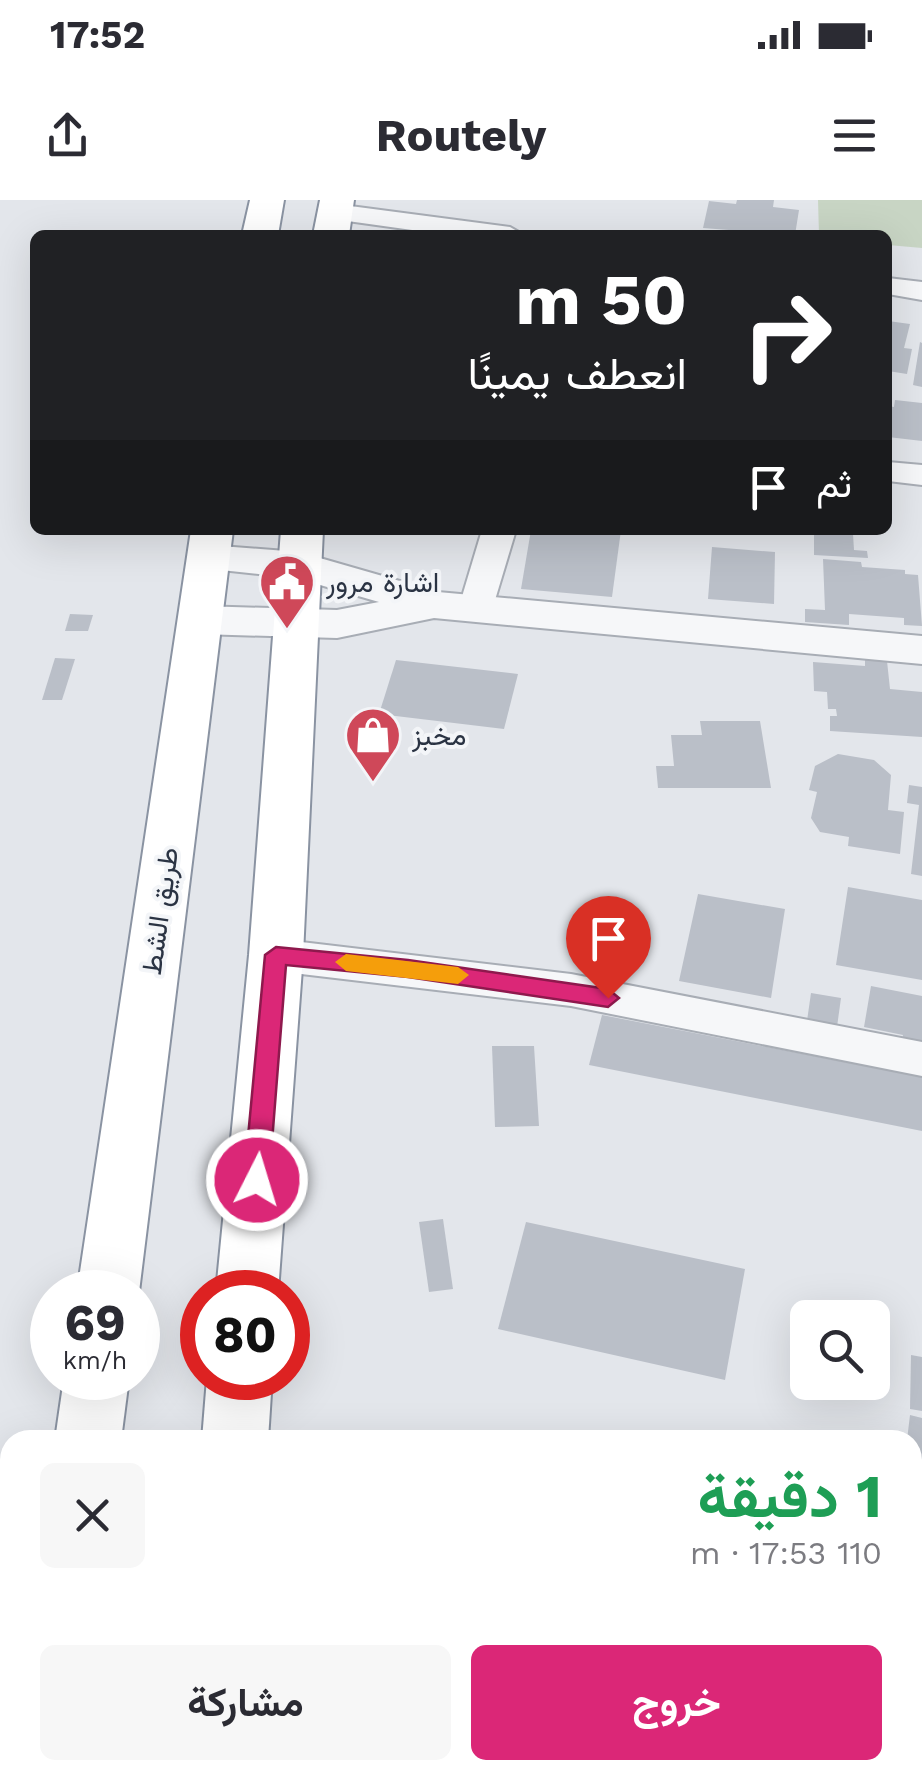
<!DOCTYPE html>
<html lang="ar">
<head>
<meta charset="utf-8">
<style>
	:root { --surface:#fff; --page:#f7f7f7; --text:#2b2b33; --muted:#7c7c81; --accent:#db2777 }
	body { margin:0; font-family:"Work Sans",Vazirmatn,sans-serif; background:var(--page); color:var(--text); direction:rtl; height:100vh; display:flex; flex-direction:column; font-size:38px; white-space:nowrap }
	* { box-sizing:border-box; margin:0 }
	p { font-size:32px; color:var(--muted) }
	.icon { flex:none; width:55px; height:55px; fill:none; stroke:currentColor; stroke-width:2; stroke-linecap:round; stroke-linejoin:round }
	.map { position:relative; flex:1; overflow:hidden; direction:ltr }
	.drawer { position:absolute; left:0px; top:1230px; width:922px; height:350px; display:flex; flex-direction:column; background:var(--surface); border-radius:30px 30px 0 0; box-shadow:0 10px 40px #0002; direction:rtl }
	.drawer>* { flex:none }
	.guide { position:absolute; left:30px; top:30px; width:862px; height:305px; border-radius:15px; box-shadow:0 10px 40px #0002; direction:rtl; background:#202124; color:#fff; overflow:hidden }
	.buttons { position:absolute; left:790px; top:1100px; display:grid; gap:20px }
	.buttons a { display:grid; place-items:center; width:100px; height:100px; border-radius:15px; background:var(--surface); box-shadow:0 10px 40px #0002; font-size:50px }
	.speed { position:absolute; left:30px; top:1070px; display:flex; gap:20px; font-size:50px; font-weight:700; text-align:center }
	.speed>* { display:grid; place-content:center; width:130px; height:130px; border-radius:50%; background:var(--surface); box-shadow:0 10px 40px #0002; line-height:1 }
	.speed small { font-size:25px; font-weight:400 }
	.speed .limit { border:15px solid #d22; background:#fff; color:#111 }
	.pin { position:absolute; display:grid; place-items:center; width:85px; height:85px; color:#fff; margin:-102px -42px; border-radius:50% 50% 50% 0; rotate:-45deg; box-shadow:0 0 10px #0007 }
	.pin .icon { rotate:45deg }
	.me { position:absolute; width:110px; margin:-55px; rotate:5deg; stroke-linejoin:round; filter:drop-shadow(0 0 8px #0008) }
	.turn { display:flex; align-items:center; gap:35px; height:210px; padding:0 40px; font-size:45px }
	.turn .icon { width:130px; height:130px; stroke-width:2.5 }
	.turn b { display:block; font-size:70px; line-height:85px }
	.then { display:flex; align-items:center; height:95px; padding:0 40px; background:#0003; gap:20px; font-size:38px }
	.round { display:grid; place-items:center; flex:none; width:105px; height:105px; border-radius:15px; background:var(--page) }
	.head { display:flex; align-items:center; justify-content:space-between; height:170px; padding:0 40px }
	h1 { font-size:60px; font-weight:700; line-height:75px; color:#1e9e55 }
	.cta { display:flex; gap:20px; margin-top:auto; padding:20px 40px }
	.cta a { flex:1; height:115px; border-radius:15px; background:var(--accent); color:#fff; font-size:40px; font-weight:700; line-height:115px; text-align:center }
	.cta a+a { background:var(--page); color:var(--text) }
	.status { display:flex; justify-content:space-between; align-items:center; height:70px; padding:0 50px; background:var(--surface); direction:ltr }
	.status svg { height:28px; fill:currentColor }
	header { display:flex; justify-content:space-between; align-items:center; height:130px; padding:0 40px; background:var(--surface); font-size:45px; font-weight:700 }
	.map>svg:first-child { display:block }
	.green { fill:#c8d5c4 }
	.building { fill:#babfc8 }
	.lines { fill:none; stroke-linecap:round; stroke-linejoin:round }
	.minor-casing { stroke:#a8adb5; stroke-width:4 }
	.tertiary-casing { stroke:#a8adb5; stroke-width:4 }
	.trunk-casing { stroke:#8a93a2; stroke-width:4 }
	.minor { fill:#f6f7f9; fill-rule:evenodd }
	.tertiary { fill:#f6f7f9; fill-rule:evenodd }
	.trunk { fill:#fff; fill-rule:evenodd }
	.route { fill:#db2777; stroke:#8e194d; stroke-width:2.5 }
	.slow { fill:#f59e0b }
	.labels { text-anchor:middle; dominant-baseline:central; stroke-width:8; stroke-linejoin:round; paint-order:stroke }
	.poi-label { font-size:28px; fill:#2a3343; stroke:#f3f5f8; text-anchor:start }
	.street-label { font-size:28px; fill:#2a3343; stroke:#f3f5f8 }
</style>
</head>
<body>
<div class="status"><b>17:52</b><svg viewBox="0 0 49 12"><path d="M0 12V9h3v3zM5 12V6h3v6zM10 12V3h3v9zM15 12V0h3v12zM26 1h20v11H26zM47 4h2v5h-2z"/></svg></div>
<header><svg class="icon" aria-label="menu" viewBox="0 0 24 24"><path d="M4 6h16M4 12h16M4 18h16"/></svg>Routely<svg class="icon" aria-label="share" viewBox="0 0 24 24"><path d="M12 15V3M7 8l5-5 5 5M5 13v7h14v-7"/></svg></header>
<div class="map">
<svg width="922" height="1580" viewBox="0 0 922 1580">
	<rect width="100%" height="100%" fill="#e3e6eb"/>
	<path class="green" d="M818,0h104v48l-34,-3v-10h-69z"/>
	<g class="building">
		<path d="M737,0h37l-1,7 26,3 -4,25 -92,-7 6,-27 27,3z"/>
		<path d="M888,121l22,3 -6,24 8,1 -5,25 -19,-3z"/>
		<path d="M920,142l2,1v44l-9,-2z"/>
		<path d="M895,200l27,3v38l-34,-4v-31l6,1z"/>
		<path d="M531,330h90l-9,67 -91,-8z"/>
		<path d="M814,330h34l5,4 1,16 13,1 1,7 -54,-3z"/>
		<path d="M712,347l63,5 -1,52 -66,-5z"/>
		<path d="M823,359l38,3 1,5 43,3v4l13,1 4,51 -18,-1v-7l-55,-4v11l-44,-3v-13l20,1z"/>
		<path d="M70,414l23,1 -5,16h-23z"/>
		<path d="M55,458l20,1 -13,41h-20z"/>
		<path d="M865,459l22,2 3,28 32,3v45l-92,-6v-15h7l-1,-7h-8l-1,-17 -13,-1 -1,-29 52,4z"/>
		<path d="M396,460l122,14 -14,55 -125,-15z"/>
		<path d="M700,521h60l11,67h-113l-2,-22h18l-3,-31h31z"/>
		<path d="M838,554l36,6 17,15 -3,35 16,2 -4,42 -52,-8 1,-9 -29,-5 -9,-14 6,-26 -8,-2 6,-24z"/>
		<path d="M909,585l13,2v89l-11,-2 8,-69 -12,-2z"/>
		<path d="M848,687l74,13v80l-86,-15z"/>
		<path d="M698,694l87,15 -14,89 -92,-17z"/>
		<path d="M871,786l51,10v48l-20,-4 1,-5 -39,-8z"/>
		<path d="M811,793l30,5 -5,36 -30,-6z"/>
		<path d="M602,815l320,62v54l-333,-66z"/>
		<path d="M492,846h42l5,80 -44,1z"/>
		<path d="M443,1019l10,70 -24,3 -10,-70z"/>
		<path d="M526,1022l219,47 -20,111 -227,-51z"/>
		<path d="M911,1155l11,2v54l-12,-2z"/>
		<path d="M910,1215l12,3v41l-10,-2v-17h-5z"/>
	</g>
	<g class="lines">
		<g class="minor-casing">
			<g id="minor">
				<path d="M335,4l175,23 14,8h-76l-122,-17 -4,-6 4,-6z"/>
				<path d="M888,78l34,4v18l-34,-6z"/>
				<path d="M888,262l34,3v20l-34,-4z"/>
				<path d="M482,330h34l-24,80 -5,8 -12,3 -12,-3 -5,-8z"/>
				<path d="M276,739l295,35 351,68v34l-351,-70 -295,-35 -15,-5 -6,-11 6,-11z"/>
			</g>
		</g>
		<g class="tertiary-casing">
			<path id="tertiary" d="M208,345l91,7 139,40 484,44v28l-488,-46 -97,20 -137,-4 -15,-4 -7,-10 7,-10 15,-4 137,4 42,-8 -83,-24 -103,-11 -6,-9 6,-9z"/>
		</g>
		<g class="trunk-casing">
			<g id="trunk">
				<path d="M250,0h34l-6,35h-36z"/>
				<path d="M320,0h34l-5,35h-36z"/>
				<path d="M191,330h42l-94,762 -1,4v-4h-61z"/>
				<path d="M281,330h42l-20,425 -25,337h-62l33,-337z"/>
				<path d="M64,1178h65l-8,62h-66z"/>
				<path d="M207,1178h65l-4,62h-66z"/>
				<path d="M10,1559v11h71l-1,10h-76z"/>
				<path d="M169,1570h76l-1,10h-76z"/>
			</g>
		</g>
		<use href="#minor" class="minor"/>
		<use href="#tertiary" class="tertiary"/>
		<use href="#trunk" class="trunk"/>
	</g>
	<path class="route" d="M276,747l132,13 200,29 11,9 -11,9 -200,-30 -122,-12 -17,215 -3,7 -9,3 -9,-3 -4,-7 21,-225z"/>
	<path class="slow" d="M346,754l112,13 11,8 -11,9 -112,-13 -11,-9z"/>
	<defs>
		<g id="civic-pin" transform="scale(2.875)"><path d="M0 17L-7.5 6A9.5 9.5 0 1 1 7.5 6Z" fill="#cf4859" stroke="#f3f5f8"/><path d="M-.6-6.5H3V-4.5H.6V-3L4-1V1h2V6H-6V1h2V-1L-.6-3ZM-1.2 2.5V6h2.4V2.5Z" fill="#fff"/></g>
		<g id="shop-pin" transform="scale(2.875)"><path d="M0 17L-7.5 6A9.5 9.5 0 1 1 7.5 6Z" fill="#cf4859" stroke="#f3f5f8"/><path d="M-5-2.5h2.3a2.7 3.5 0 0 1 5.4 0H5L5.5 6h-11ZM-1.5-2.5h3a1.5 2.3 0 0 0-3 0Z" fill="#fff"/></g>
	</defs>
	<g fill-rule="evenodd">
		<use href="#civic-pin" x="287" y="382"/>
		<use href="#shop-pin" x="373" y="535"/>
	</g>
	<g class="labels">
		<g class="poi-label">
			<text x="326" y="382">اشارة مرور</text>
			<text x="412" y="535">مخبز</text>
		</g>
		<g class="street-label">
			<text transform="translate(160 711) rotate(-82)">طريق الشط</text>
		</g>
	</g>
</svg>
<div class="buttons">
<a><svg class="icon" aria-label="search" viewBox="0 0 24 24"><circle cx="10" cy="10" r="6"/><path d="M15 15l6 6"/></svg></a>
</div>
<div class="speed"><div>69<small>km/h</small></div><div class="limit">80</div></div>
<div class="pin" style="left:608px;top:798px;background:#d93025"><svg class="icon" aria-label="arrive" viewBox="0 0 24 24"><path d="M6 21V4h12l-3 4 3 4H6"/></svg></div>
<svg class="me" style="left:257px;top:980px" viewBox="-20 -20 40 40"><circle r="17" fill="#db2777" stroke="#fff" stroke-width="3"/><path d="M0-11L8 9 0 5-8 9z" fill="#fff"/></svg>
<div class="guide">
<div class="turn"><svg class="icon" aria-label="right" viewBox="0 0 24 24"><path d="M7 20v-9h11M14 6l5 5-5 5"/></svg><div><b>50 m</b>انعطف يمينًا</div></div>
<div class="then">ثم<svg class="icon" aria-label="arrive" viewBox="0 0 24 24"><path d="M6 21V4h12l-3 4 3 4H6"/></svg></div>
</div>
<section class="drawer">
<div class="head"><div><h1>1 دقيقة</h1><p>110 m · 17:53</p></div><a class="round"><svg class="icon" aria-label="close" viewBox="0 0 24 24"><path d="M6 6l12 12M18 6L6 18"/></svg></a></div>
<div class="cta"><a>خروج</a><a>مشاركة</a></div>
</section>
</div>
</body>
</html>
